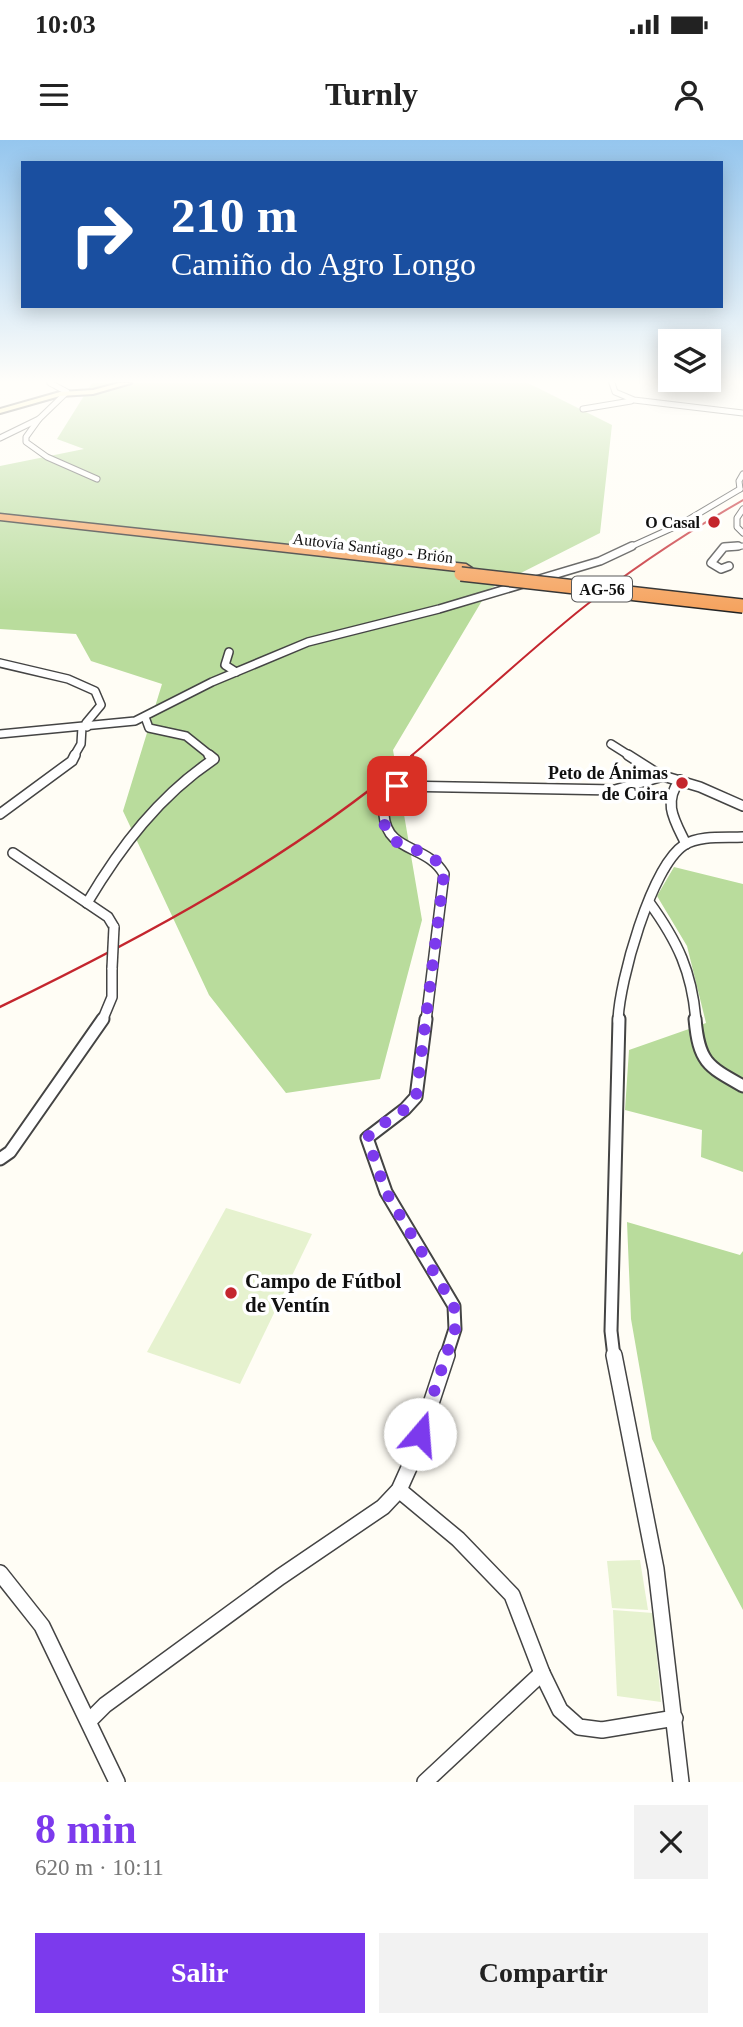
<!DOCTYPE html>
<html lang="es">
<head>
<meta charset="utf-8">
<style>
	:root { --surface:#fff; --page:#f2f2f2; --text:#222; --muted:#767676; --accent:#7c3aed }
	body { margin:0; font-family:"Times New Roman",serif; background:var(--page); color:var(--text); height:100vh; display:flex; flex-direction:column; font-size:26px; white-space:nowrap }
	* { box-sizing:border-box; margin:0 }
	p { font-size:23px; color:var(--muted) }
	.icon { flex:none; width:38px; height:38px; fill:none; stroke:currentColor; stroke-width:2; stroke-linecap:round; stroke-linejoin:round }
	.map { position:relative; height:1642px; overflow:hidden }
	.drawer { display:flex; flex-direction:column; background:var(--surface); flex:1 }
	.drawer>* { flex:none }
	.hud { position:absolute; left:21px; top:21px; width:702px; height:147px; border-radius:0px; box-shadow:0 4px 18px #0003; background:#1a4fa0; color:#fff; overflow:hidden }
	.tools { position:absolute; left:658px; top:189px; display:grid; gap:14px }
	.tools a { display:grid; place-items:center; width:63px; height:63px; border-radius:0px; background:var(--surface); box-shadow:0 4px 18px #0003; font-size:35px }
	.pin { position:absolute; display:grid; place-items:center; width:60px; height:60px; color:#fff; margin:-30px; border-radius:14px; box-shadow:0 4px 10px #0006 }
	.me { position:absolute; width:77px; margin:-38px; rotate:18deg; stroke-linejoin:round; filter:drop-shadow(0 0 5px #0008) }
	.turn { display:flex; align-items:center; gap:24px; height:147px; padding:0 35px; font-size:32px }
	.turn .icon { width:91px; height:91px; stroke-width:2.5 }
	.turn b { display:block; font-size:49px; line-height:60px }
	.round { display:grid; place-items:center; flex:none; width:74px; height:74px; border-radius:0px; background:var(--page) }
	.summary { display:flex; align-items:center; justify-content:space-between; height:119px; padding:0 35px }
	h1 { font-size:42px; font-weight:700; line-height:52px; color:var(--accent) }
	.primary-button { display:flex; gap:14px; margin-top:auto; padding:14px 35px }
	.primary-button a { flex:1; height:80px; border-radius:0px; background:var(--accent); color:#fff; font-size:28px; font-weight:700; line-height:80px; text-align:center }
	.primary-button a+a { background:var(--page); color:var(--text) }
	.status { display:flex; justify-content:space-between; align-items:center; height:49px; padding:0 35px; background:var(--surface); direction:ltr }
	.status svg { height:19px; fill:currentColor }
	header { display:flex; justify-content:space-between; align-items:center; height:91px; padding:0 35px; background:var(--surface); font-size:32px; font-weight:700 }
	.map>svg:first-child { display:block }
	.forest { fill:#b9dc9c }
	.pitch { fill:#e6f2cf }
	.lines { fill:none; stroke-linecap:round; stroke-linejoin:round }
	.street-far4-casing { stroke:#444; stroke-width:7 }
	.street-far3-casing { stroke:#444; stroke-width:10 }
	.street-far2-casing { stroke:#444; stroke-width:12 }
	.street-far1-casing { stroke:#444; stroke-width:15 }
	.street-casing { stroke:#444; stroke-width:18 }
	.secondary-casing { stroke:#333; stroke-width:4 }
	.highway-casing { stroke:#222; stroke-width:3 }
	.street-far4 { stroke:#fff; stroke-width:5 }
	.street-far3 { stroke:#fff; stroke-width:7 }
	.street-far2 { stroke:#fff; stroke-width:9 }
	.street-far1 { stroke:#fff; stroke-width:11 }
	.street { stroke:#fff; stroke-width:15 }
	.secondary { fill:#fff6b0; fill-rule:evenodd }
	.highway { fill:#f5a25d; fill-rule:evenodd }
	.rail-far1 { stroke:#c4262e; stroke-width:2 }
	.rail { stroke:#c4262e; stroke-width:2.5 }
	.street-bridge-casing { stroke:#444; stroke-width:12; stroke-linecap:butt }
	.highway-bridge-casing { stroke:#222; stroke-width:16; stroke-linecap:butt }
	.street-bridge { stroke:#fff; stroke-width:9 }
	.highway-bridge { stroke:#f5a25d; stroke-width:13 }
	.route { stroke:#7c3aed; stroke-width:12; stroke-dasharray:0 21.6 }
	.poi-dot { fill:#c4262e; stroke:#fff; stroke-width:2.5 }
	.labels { text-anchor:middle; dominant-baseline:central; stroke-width:7; stroke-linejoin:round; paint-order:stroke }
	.far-poi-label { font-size:16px; font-weight:bold; fill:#111; stroke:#fff; text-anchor:end }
	.far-street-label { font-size:16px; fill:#111; stroke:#fff }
	.shield { fill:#fff; stroke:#585858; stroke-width:2 }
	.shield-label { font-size:16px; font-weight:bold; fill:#111 }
	.poi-label { font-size:18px; font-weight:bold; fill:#111; stroke:#fff; text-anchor:end }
	.near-poi-label { font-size:21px; font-weight:bold; fill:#111; stroke:#fff; text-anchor:start }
</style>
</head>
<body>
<div class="status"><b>10:03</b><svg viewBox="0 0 49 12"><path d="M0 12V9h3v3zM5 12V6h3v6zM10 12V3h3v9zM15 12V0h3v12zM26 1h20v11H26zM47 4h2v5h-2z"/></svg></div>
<header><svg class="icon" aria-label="menu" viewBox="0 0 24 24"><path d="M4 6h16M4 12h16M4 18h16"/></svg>Turnly<svg class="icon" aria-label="person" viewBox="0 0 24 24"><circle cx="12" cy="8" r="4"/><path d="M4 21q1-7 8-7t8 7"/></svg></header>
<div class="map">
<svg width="743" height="1642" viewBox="0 0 743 1642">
	<rect width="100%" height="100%" fill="#fffdf5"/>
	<g class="forest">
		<path d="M92,243h436l84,42 -12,108 -111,56 -96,161 29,170 -42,159 -94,14 -77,-98 -86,-184 39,-127 -71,-23 -15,-27 -76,-5v-163l84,-17 -27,-10z"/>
		<path d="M674,727l69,17v288l-42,-15 1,-27 -77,-20 4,-60 77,-27 -19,-77 -30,-50z"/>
		<path d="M627,1082l113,33 3,-4v359l-91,-171 -21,-120z"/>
	</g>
	<g class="pitch">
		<path d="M226,1068l86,26 -72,150 -93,-32z"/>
		<path d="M640,1420l8,50 -36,-2 -5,-47z"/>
		<path d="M613,1470l40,3 8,89 -44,-6z"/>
	</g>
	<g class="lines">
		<g class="street-far4-casing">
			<g id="street-far4">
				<path d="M612,243l3,9 19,8 109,13"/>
				<path d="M583,269l48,-8"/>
				<path d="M39,279l-13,18v5l21,15 50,22"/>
				<path d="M0,298l39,-19 28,-27 -17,-9"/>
				<path d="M740,349l-1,-8 4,-7"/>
				<path d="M743,369l-6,9v9l6,6"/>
				<path d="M628,408l53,-24 59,-35"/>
				<path d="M723,408l20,-2"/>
			</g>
		</g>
		<g class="street-far3-casing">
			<g id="street-far3">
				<path d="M729,426l-8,3 -10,-6 13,-16 14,-1"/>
				<path d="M229,512l-4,13 11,7"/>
				<path d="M0,523l68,16 27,12 6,14 -15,18 1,4"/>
				<path d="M145,577l4,11 37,8 25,20"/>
				<path d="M0,594l135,-13 77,-39 96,-40 131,-33 161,-48 32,-15"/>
				<path d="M611,604l19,12"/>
				<path d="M74,616l7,-12 1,-17"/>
			</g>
		</g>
		<g class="street-far2-casing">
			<g id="street-far2">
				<path d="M628,615l33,21"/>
				<path d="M680,640c-18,23 -5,41 6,64"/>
				<path d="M0,674l72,-53 3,-6"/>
				<path d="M13,713l95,64 6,10"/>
				<path d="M649,762c29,40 43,70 47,119"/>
				<path d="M87,763c34,-57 72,-107 127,-144l-5,-4"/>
				<path d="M102,881l10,-24v-29"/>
				<path d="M426,881l18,-147c-17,-30 -57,-21 -60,-59 0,-12 4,-21 13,-29l218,4 48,-14 37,11 43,19"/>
				<path d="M618,881c1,-39 33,-154 66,-176 16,-10 41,-7 59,-8"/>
			</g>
		</g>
		<g class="street-far1-casing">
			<g id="street-far1">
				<path d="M426,879l-10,78 -11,12 -38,29 19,54 68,114 1,23 -9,28"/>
				<path d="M695,879c4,43 12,47 48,67"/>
				<path d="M0,1019l10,-7 93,-133"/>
				<path d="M614,1217l-3,-26 8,-312"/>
			</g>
		</g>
		<g class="street-casing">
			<g id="street">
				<path d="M614,1215l42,214 25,213"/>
				<path d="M399,1350l59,49 54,56 30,78 18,37 19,17 23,3 73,-12"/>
				<path d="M0,1433l42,53 75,156"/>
				<path d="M89,1581l16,-16 175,-128 103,-70 16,-17 13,-29 35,-106"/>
				<path d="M425,1642l117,-109"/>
			</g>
		</g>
		<g class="secondary-casing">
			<path id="secondary" d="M119,243h12l-38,11 -33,2 -60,17v-4l60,-17 33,-2z"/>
		</g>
		<g class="highway-casing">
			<path id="highway" d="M0,374l466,50 6,4 -6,4 -466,-52z"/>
		</g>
		<use href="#street-far4" class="street-far4"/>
		<use href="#street-far3" class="street-far3"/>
		<use href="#street-far2" class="street-far2"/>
		<use href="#street-far1" class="street-far1"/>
		<use href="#street" class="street"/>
		<use href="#secondary" class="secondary"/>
		<use href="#highway" class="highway"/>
		<path class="rail-far1" d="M411,616c57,-48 111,-99 169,-146 51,-41 106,-77 163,-110"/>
		<path class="rail" d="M0,867c144,-70 290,-148 413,-252"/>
		<g class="street-bridge-casing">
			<path id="street-bridge" d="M112,828l2,-41"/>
		</g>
		<g class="highway-bridge-casing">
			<path id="highway-bridge" d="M461,434l282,32"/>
		</g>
		<use href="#street-bridge" class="street-bridge"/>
		<use href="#highway-bridge" class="highway-bridge"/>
	</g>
	<linearGradient id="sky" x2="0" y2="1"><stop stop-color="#95c6ee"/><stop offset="0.51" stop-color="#fffefa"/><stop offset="1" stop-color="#fffefa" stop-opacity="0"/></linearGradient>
	<rect width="743" height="473" fill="url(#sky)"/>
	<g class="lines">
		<path class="route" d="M397,646c-9,7 -12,14 -13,25 -4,49 49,27 60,63l-28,223c-12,19 -35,23 -49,41l19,54 68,114 1,23 -35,105"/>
	</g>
	<g class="poi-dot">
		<circle cx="714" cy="382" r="7"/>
		<circle cx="682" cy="643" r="7"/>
		<circle cx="231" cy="1153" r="7"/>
	</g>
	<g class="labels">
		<g class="far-poi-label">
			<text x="700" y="382">O Casal</text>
		</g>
		<g class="far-street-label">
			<text transform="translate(373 408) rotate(7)">Autovía Santiago - Brión</text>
		</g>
		<rect class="shield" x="572" y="436.5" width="60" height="25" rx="5"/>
		<g class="shield-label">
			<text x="602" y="449">AG-56</text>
		</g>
		<g class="poi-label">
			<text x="668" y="633">Peto de Ánimas<tspan x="668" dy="21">de Coira</tspan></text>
		</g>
		<g class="near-poi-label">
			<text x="245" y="1141">Campo de Fútbol<tspan x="245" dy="24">de Ventín</tspan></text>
		</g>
	</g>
</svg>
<div class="tools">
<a><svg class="icon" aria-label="layers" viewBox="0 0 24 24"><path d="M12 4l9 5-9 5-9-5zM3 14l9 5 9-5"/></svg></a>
</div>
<div class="pin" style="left:397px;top:646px;background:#d93025"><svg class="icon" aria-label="arrive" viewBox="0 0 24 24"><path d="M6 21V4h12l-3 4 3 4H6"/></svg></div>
<svg class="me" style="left:420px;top:1294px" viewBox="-20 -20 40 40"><circle r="19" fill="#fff"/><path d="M0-13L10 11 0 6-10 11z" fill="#7c3aed"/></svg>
<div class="hud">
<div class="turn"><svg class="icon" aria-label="right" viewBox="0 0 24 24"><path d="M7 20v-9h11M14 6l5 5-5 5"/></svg><div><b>210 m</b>Camiño do Agro Longo</div></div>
</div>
</div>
<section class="drawer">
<div class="summary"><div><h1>8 min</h1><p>620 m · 10:11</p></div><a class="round"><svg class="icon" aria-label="close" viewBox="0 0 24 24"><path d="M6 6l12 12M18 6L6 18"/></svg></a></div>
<div class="primary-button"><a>Salir</a><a>Compartir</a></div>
</section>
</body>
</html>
